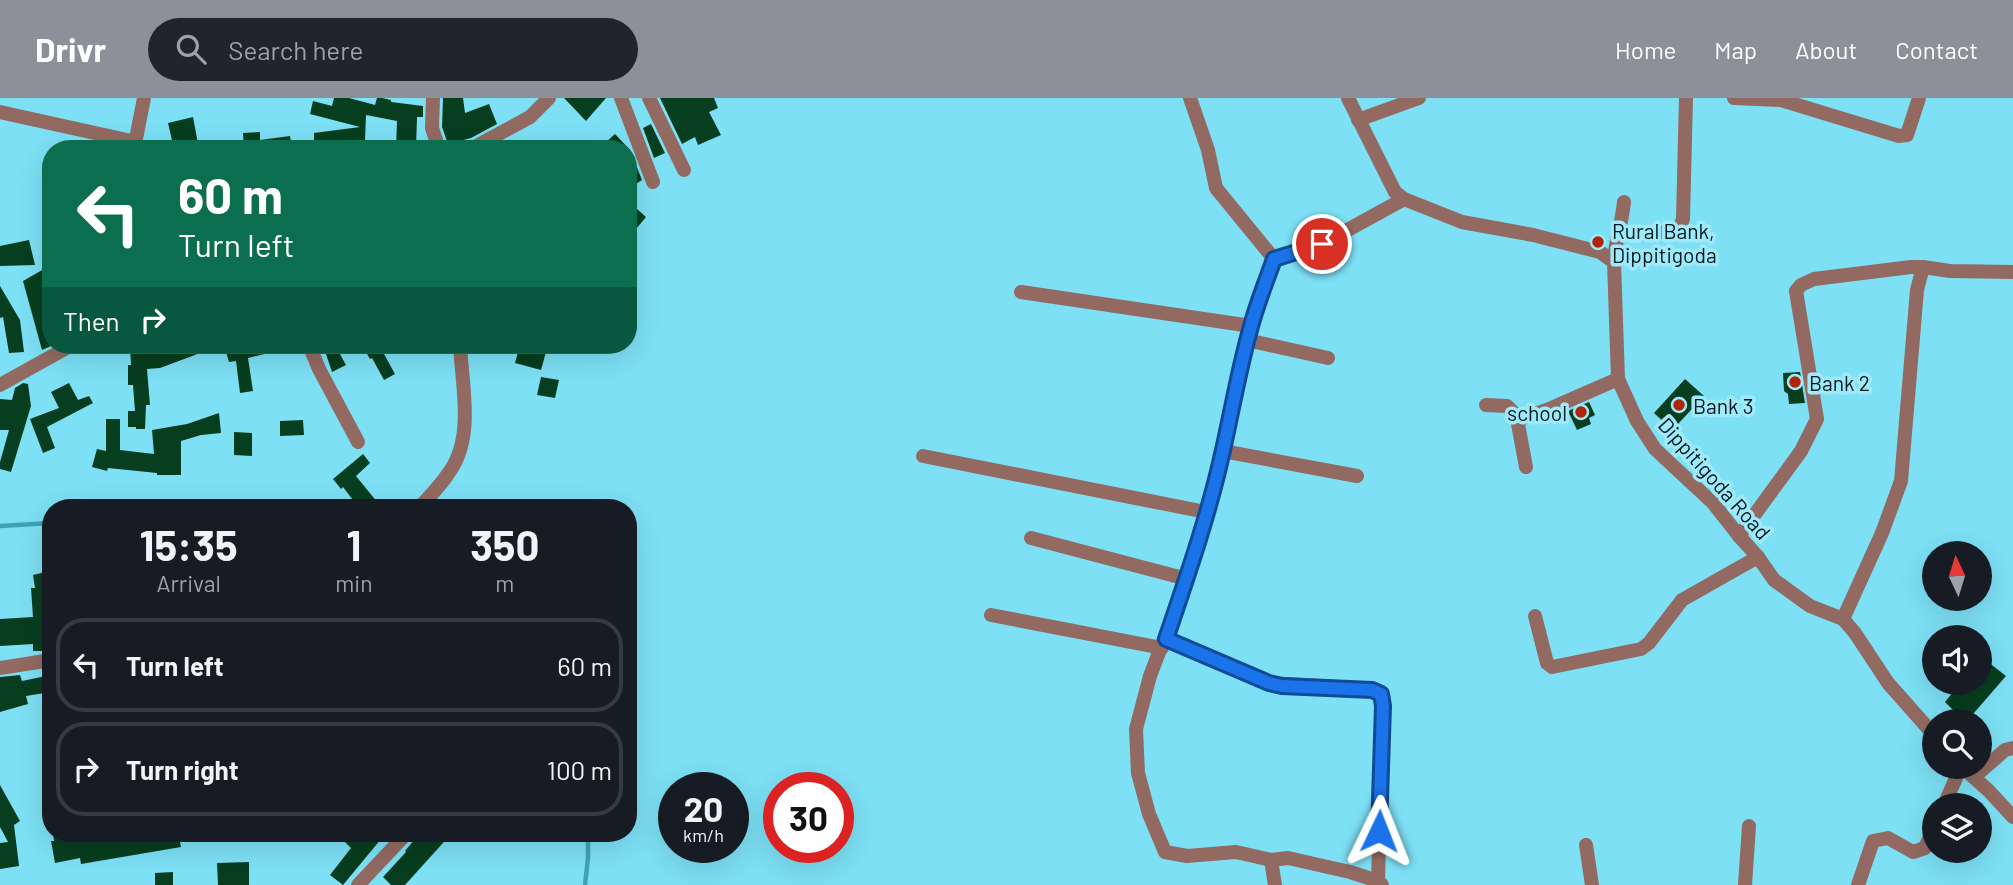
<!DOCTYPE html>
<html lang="en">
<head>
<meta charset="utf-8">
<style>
	:root { --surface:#171b24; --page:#20242c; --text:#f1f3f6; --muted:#9ea1a6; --line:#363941; --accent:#8c9099 }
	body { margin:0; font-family:Barlow,sans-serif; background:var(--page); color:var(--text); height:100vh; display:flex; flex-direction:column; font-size:26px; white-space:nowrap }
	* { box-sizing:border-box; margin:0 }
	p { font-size:23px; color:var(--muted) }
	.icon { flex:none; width:38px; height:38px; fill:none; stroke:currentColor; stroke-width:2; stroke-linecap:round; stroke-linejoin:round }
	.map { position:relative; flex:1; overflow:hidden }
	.side { position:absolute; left:42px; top:401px; width:595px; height:343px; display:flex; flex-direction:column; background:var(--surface); border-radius:28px; box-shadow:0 7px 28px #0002 }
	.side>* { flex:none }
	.guide { position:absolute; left:42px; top:42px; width:595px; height:214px; border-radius:28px; box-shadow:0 7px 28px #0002; background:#0b6e4f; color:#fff; overflow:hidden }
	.needle { width:46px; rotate:356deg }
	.tools { position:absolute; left:1922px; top:443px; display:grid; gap:14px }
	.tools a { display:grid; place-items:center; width:70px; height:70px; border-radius:50%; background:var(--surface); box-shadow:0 7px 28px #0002; font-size:35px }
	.speed { position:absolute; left:658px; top:674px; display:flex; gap:14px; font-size:35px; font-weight:700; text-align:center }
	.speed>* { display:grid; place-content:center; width:91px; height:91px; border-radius:50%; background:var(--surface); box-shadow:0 7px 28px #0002; line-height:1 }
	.speed small { font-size:18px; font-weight:400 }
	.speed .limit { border:10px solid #d22; background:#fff; color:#111 }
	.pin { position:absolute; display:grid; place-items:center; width:60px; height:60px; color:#fff; margin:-30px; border:4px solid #fff; border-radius:50%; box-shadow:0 2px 7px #0007 }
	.me { position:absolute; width:77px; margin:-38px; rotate:2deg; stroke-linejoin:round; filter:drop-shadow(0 0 5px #0008) }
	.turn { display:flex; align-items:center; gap:24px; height:147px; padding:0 21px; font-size:32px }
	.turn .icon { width:91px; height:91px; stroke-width:2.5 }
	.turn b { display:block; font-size:49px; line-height:60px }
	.then { display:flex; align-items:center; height:66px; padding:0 21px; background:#0003; gap:14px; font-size:26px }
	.eta { display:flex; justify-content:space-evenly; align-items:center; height:119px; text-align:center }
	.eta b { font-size:42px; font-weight:700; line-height:49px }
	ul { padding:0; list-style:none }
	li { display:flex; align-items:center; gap:21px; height:94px; margin:0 14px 10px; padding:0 7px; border:4px solid var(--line); border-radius:28px }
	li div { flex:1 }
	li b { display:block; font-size:26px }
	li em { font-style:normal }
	header { display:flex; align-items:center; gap:42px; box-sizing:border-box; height:98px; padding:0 35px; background:var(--accent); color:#fff }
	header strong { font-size:33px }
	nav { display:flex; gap:38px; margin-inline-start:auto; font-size:24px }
	.search { width:490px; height:63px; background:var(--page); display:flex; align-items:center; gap:18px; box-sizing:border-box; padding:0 24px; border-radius:38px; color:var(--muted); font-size:26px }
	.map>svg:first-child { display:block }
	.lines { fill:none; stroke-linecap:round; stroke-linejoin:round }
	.stream { stroke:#3fa3b6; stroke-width:4.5 }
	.building { fill:#073e1f }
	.street { stroke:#926a61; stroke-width:14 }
	.route-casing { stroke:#114b97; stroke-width:18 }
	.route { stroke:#1a73e8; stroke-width:12 }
	.poi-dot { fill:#b12507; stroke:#9eeafb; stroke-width:2.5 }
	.labels { text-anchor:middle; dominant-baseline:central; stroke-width:7; stroke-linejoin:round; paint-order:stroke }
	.poi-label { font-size:21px; fill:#02171b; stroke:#9eeafb; text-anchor:start }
	.street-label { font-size:21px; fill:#02171b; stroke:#9eeafb }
</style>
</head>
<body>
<header>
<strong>Drivr</strong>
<div class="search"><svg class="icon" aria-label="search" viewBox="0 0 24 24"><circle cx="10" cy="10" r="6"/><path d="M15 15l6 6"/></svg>Search here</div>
<nav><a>Home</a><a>Map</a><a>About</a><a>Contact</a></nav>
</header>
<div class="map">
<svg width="2013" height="787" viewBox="0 0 2013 787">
	<rect width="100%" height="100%" fill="#7de0f5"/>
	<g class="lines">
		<g class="stream">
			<path d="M0,428l51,-3"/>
			<path d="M585,787l3,-27v-25"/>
		</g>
	</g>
	<g class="building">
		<path d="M334,0h15l26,7 2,-7h5l9,2v2l32,4v11h-6l-1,32h-20l1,-28 -31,-6 -1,26 -51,-1v-7l46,-6 -50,-13 3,-13 19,5z"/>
		<path d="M443,0h20l2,15 24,-9 8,20 -26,14 -23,6 -6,-17z"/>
		<path d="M564,0h42l-20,23z"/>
		<path d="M660,0h54l4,10 -9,4 12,23 -23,10 -3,-8 -13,7z"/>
		<path d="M193,19l6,32h-25l-6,-26z"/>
		<path d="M651,26l14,29 -11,5 -11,-30z"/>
		<path d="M260,34v8l30,-4 2,13h-48l-1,-16z"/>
		<path d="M615,36l15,16 12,30 -14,9v-40h-16l-6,-7z"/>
		<path d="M628,103l18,16 -10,12 -8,-7z"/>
		<path d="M29,142l6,25 -35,1v-20z"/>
		<path d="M51,167v81l-9,4 -19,-69z"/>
		<path d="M0,188l20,34 4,32 -15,1 -6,-36 -3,1z"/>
		<path d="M130,247h26l1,7 20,-7h42v1l-59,22 -13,1 3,36h-4l-1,24h-9v-2h-8v-16h7l-2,-26h-5v-20h3z"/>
		<path d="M224,247h57l1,5 -34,8 5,33 -13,2 -4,-32 -7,1z"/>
		<path d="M323,247h12l11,20 -14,7z"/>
		<path d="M362,247h34l-13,7 12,22 -11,6 -12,-22 -2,1z"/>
		<path d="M520,247l26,7 -5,18 -26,-7z"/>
		<path d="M1800,274l5,31 -16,1 -1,-10 -4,-3 -1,-18z"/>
		<path d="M541,279l18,3 -4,18 -18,-3z"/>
		<path d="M1685,281l19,17 -26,28 -6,-5 -5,6 -13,-12z"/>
		<path d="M23,285l5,1 3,22 -20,66 -11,-3v-7l9,-32h-9v-31l12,1 3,-12z"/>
		<path d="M69,285l9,17 11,-4 4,7 -46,24 8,21 -12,5 -13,-34 29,-11 -8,-16z"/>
		<path d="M1589,304l6,13 -6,3 2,6 -14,6 -9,-19z"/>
		<path d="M219,315l2,20 -20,2 -20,6v34h-24v-2l-49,-5 -1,3 -15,-4 5,-18 9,2v-32h14v31l34,4 -2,-24 35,-6z"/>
		<path d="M303,322l1,15 -24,1v-15z"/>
		<path d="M234,334l18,1v23l-18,-1z"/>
		<path d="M363,356l7,9 -14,13 26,32h-23l-16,-21 -2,2 -8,-10z"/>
		<path d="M45,474l4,53h2v26h-18v-7l-33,2v-27l33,-2 -2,-29h4l-2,-13z"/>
		<path d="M1979,557l27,21 -39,45h-3l-19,-19 16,-20h18z"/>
		<path d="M20,577l2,6 29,-6v17l-25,4 2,8 -28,8v-35z"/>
		<path d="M0,687l20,36 -6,4 5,41 -19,3v-26l8,-1 -8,-15z"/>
		<path d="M53,735h125l3,14 -100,17 -1,-6 -25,5 -4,-22h3z"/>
		<path d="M349,735h37l-43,52 -13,-10 21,-27 -8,-8z"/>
		<path d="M420,735h32l-47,52h-14l-8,-8 23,-25 -1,-1z"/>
		<path d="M249,764v23h-31l-1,-22z"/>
		<path d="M173,774v13h-18v-12z"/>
	</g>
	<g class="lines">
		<g class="street">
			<path d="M433,0l-1,30 7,21"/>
			<path d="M621,0l32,84"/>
			<path d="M649,0l35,72"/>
			<path d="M1190,0l18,52 8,38 58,71 48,-15 82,-45"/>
			<path d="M1348,0l47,94 9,7 58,23 71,13 67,17 14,10 4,117 19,42 18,28 58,54 26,33 19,21 16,23 36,26 33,13 12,14 33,50 46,52"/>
			<path d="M1734,0l47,2 118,36 8,-1 12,-37"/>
			<path d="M0,14l136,30"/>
			<path d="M1358,22l61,-22"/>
			<path d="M134,51l10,-51"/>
			<path d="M471,51l59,-32 19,-19"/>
			<path d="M1618,137l58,-4 3,-2 4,-10 3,-121"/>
			<path d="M1274,161l-23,67 -28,125 -36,128 -37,97 -14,53 2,44 11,41 16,38 22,4 49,-4 35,8 17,-2 62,14 28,9 4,4"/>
			<path d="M1614,164c1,-21 8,-39 10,-60"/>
			<path d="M1021,194l230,34"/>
			<path d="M1247,242l81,18"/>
			<path d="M309,247l10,24 39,73"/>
			<path d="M0,287l72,-40"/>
			<path d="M1486,307l21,1 13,13"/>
			<path d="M1223,353l134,25"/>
			<path d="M923,358l283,56"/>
			<path d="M1526,369l-8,-43 2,-5 27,-9 71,-31"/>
			<path d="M419,410c10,-11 21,-22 29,-34 27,-35 14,-88 12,-129"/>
			<path d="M1739,438l62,-85 16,-32 -21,-128 5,-6 13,-6 97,-12h12"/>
			<path d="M1031,440l156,41"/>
			<path d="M991,517l171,33"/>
			<path d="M1535,518l12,47 5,4 89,-18 8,-6 33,-43 76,-43"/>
			<path d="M1843,521l39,-86 19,-52 16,-191 6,-23 27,4 63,1"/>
			<path d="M1165,541l104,44 103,6 9,5 2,12 -5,175"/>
			<path d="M0,570l51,-8"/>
			<path d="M1961,668l28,25 24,26"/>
			<path d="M1974,679l31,-27 8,-2"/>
			<path d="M1944,707l17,-38"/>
			<path d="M1586,747l6,40"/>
			<path d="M1271,762l4,25"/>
			<path d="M358,787l49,-52"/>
			<path d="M1745,787l4,-59"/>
			<path d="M1858,787l15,-44 15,-3 25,14 12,-4 9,-21"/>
		</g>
	</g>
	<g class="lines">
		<g class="route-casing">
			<path id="route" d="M1322,146l-48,15c-8,23 -18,47 -24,71 -11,39 -18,80 -27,120 -14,64 -36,127 -57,189l103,44 13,3 90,4 9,4 2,12 -4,125"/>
		</g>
		<use href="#route" class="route"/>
	</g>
	<g class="poi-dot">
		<circle cx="1598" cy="144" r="7"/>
		<circle cx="1795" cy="284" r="7"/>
		<circle cx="1679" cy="307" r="7"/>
		<circle cx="1581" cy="314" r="7"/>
	</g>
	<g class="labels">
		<g class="poi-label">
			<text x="1612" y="132">Rural Bank,<tspan x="1612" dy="24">Dippitigoda</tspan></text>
			<text x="1809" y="284">Bank 2</text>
			<text x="1693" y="307">Bank 3</text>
			<text x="1567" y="314" text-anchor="end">school</text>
		</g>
		<g class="street-label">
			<text transform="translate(1715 380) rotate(48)">Dippitigoda Road</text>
		</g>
	</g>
</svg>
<div class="tools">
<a><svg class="needle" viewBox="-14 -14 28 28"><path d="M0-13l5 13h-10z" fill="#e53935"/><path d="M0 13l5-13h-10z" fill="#9ea1a6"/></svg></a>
<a><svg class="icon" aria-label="sound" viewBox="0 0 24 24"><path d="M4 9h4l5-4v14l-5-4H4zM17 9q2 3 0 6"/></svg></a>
<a><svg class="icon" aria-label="search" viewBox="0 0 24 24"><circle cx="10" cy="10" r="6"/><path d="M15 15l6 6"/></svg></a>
<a><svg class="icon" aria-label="layers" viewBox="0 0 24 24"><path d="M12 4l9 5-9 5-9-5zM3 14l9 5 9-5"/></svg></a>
</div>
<div class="speed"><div>20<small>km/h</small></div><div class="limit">30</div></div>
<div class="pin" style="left:1322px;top:146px;background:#d93025"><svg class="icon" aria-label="arrive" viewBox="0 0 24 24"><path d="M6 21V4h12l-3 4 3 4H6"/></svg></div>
<svg class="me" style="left:1379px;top:733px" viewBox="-20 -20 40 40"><path d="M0-17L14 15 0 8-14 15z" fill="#1a73e8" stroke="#fff" stroke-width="4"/></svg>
<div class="guide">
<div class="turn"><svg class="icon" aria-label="left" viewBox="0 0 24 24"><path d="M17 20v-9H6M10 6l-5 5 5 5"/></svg><div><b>60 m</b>Turn left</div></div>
<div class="then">Then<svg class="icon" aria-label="right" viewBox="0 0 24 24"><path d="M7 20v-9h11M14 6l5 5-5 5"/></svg></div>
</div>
<section class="side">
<div class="eta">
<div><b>15:35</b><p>Arrival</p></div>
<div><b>1</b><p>min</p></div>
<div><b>350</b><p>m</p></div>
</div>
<ul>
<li><svg class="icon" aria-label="left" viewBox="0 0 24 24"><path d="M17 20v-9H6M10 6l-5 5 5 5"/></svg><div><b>Turn left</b></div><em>60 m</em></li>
<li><svg class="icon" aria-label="right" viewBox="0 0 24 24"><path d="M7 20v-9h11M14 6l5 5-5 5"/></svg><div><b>Turn right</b></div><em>100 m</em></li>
</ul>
</section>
</div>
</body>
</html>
